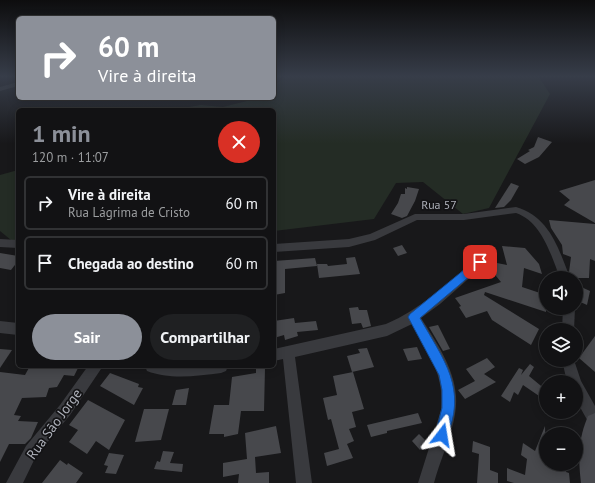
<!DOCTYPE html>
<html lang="pt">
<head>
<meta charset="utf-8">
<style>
	:root { --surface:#121214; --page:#1f2022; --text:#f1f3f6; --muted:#9c9ea0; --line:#313234; --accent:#8c9099 }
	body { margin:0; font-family:"PT Sans",sans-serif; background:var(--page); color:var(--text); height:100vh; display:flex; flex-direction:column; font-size:15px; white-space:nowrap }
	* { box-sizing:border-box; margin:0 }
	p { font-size:13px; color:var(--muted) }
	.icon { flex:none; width:22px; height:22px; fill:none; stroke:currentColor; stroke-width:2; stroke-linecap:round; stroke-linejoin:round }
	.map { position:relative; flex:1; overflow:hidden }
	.sheet { position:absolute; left:16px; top:108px; width:260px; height:260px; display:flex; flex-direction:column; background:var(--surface); border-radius:6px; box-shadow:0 2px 10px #0003,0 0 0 1px var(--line) }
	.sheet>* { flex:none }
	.guide { position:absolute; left:16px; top:16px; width:260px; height:84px; border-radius:6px; box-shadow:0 2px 10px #0003,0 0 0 1px var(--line); background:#8c9099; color:#fff; overflow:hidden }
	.buttons { position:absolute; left:539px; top:271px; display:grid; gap:8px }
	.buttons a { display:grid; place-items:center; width:44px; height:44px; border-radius:50%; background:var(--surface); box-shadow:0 2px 10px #0003,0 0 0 1px var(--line); font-size:20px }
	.pin { position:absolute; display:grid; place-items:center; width:34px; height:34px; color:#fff; margin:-17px; border-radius:8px; box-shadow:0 2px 6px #0006 }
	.me { position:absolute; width:44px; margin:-22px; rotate:14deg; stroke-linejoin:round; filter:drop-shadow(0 0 3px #0008) }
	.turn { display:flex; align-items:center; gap:14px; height:84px; padding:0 16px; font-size:18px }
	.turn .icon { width:52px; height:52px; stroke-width:2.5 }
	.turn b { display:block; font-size:28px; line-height:34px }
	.round { display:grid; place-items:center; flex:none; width:42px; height:42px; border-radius:21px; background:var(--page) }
	.head { display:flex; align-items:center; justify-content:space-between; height:68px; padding:0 16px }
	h1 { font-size:24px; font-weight:800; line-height:30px; color:var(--accent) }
	.cta { display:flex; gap:8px; margin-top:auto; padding:8px 16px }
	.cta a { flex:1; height:46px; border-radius:24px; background:var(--accent); color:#fff; font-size:16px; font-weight:800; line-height:46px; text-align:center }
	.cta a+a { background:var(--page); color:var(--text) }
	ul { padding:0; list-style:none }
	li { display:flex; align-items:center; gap:12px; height:54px; margin:0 8px 6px; padding:0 8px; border:2px solid var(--line); border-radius:6px }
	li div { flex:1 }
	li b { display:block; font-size:15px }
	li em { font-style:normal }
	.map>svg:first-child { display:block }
	.green { fill:#242c25 }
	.building { fill:#47484c }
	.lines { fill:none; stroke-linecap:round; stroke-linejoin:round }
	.street { fill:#393a3e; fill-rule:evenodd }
	.secondary { fill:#48494e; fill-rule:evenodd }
	.route { fill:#1a73e8; stroke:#114b97 }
	.labels { text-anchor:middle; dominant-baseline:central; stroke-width:3.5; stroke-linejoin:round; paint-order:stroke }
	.street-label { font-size:12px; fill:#acafb8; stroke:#131315 }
	.near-street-label { font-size:14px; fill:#acafb8; stroke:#131315 }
</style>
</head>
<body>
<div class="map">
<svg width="595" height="483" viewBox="0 0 595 483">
	<rect width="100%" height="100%" fill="#18181a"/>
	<g class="green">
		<path d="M286,76h252l12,18 -61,114 -26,6 -40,-32 -27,1 -22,36 -100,12v-121h-103l30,-5 22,2 36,-9h15v-12z"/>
		<path d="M18,170v70h-7l-11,-9v-56z"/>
	</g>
	<g class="building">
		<path d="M538,137l14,5 -13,15 -14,7 -8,-5 13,-8 -2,-1 6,-3z"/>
		<path d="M595,180v43l-31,-18 6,-5 -11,-9z"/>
		<path d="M511,183l8,3 -8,14 -7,7 -9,1z"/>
		<path d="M407,187l12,2 -4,12 -8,15 -5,2 -11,-4 7,-11 3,-9h4v-6l2,1z"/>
		<path d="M549,220l46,4v37l-5,-2 -1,19h-18l-2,-6 2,-15 -8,-3 -1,-9 -11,-17z"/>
		<path d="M402,245l5,8 -9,3 -5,-8z"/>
		<path d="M502,246l23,2 14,16 3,10 -18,-6 -2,19 24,8v17l-61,-20 -1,3 55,34 -8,16 -39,-25 -5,-9 -21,7 -7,-11 2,-1 -6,-8 46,-16 -10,-12 1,-8 15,3z"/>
		<path d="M0,253l18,3v5l-7,9 -11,-2z"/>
		<path d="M355,257l5,17 -41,4 -2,-14h10l1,2 19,-2 -1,-6z"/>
		<path d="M315,258l2,8 -32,3v24l-11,2v-34z"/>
		<path d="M579,286l11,5 -3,14 -11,-5z"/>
		<path d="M358,307l1,3h8l4,16 -8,2 -2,-5 -9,1 -3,-16z"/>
		<path d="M294,318l1,5 21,-2 2,9 -21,2 1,4 -13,4 -1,-5 -10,3v-17z"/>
		<path d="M438,325l12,24 -7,2 -14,-24z"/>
		<path d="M595,336v36l-16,-14z"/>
		<path d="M417,347l5,12 -14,2 -5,-12z"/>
		<path d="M367,348l7,19 -22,5 -5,-16 13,-3 -2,-4z"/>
		<path d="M0,349l12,1 -12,18z"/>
		<path d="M487,358l8,9 -11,7 12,8 -31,17 -7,-9 17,-9 -9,-12z"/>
		<path d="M530,364l4,3 -5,9 17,14 -4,8 -19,-13 -5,10 -4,-3 -4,10 -9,-6 18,-28 4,2 -2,5z"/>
		<path d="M30,366h49l-5,10 -10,-1 -7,12 -8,1 -3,9 -24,1 -8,17 7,1 -3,5 20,1 -7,16 -6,6h-16l-9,18v-90l25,3z"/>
		<path d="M256,368h9l-1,43h-23l-3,23 -14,3v-3h-15l5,-29h15l3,-28 24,-4z"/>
		<path d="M353,372l11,37 -12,3 4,15 -7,2 5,12 -7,3 6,14 -26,8 -3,-13 15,-4 -8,-30 -3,1 -5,-22 14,-3 -4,-19z"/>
		<path d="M110,373l29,11 -1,3 5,1 -9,17 -34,-19z"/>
		<path d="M189,388l-3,17h-14l4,-15z"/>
		<path d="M88,400l37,20 -16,30 -13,-9 -9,13 -18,-12 9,-12 -9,-5z"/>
		<path d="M144,409h25l-8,31 -26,2z"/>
		<path d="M418,413l4,10 -35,8v2l-16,4 -4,-12z"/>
		<path d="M276,426l5,27 -26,4 1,16 13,-1v11h-31l1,-9 -16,3v-14l24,-4 -2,-26z"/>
		<path d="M545,426l1,38h21l-1,8 3,1 1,10h-56l-7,-2v-13l18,7 2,-16 -6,-4 2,-12 12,8z"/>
		<path d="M419,434l8,8 -7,8 -8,-9z"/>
		<path d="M473,441l17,6v23l8,3v10h-21l2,-29 -7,-2z"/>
		<path d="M163,451l11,1 -4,11 13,1 -1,8 -28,-3 3,-8 3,1z"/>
		<path d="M109,453l15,2 -8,19 -11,-1 3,-7 -4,-1z"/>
		<path d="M60,460l7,5 1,-2 15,10 -7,10h-34z"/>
	</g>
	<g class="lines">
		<g class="street">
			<path d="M18,82v4l-18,5v-4z"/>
			<path d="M516,207c33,9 43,42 54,71h-10c-9,-23 -18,-56 -44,-65l-52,7h-47l-42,20 -26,7 -75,5v-8l75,-5 21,-5 45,-20h49z"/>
			<path d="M0,239l18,1v8l-18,-1z"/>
			<path d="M480,258l4,1 1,3 -1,3 -44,39 -19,14c15,24 33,49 35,78 2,28 -15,60 -22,87h-16l23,-73c4,-35 -13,-57 -29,-86l-25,12 -92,21 17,126h-16l-13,-124 -9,2v-12l112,-25c35,-15 62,-41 90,-65z"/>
			<path d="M563,308h12l-1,22h-12z"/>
			<path d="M0,321l18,2v12l-18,-2z"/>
			<path d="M562,360h12l7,21 14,25v21l-5,-2 -14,-25v-18h-9z"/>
			<path d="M88,366h15l-33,49 -34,41 -13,27h-17l20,-37 34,-41z"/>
			<path d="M145,366h83l-2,5 -5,2c-24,3 -51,7 -74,-2z"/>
		</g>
		<path class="secondary" d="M595,413v70h-14c-3,-26 -3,-43 7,-67z"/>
	</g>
	<linearGradient id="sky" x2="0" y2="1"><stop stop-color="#0d0d0e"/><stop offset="0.53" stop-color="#373d49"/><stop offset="1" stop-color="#373d49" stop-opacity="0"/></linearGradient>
	<rect width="595" height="144" fill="url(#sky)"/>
	<path class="route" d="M480,259l3,1 1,2 -1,3 -63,53c24,43 48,70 26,121l-4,2 -5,-2 -2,-4 7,-27v-18l-3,-15 -31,-58 2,-3 66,-54z"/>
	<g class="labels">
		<g class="street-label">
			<text x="439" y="204">Rua 57</text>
		</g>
		<g class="near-street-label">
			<text transform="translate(54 424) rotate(-54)">Rua São Jorge</text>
		</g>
	</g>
</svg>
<div class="buttons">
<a><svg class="icon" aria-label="sound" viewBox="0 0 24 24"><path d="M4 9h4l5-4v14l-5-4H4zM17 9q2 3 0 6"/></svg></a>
<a><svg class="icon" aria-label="layers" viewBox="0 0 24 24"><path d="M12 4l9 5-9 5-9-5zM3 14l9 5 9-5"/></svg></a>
<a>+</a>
<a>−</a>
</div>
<div class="pin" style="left:480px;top:262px;background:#d93025"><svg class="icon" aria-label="arrive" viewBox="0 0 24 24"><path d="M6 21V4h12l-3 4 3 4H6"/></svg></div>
<svg class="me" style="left:442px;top:435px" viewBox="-20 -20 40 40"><path d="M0-17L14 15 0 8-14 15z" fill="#1a73e8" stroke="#fff" stroke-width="4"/></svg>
<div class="guide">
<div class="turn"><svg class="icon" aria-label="right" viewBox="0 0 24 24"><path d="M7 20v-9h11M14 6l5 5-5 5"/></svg><div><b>60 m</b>Vire à direita</div></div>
</div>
<section class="sheet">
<div class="head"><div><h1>1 min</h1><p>120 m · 11:07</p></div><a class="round" style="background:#d93025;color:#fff"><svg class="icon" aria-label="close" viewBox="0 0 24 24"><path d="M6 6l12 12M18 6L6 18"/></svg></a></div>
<ul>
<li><svg class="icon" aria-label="right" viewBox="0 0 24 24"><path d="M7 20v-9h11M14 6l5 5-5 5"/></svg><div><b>Vire à direita</b><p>Rua Lágrima de Cristo</p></div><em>60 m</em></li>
<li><svg class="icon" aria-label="arrive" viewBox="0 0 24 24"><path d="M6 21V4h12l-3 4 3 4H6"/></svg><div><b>Chegada ao destino</b></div><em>60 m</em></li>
</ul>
<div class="cta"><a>Sair</a><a>Compartilhar</a></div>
</section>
</div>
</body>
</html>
